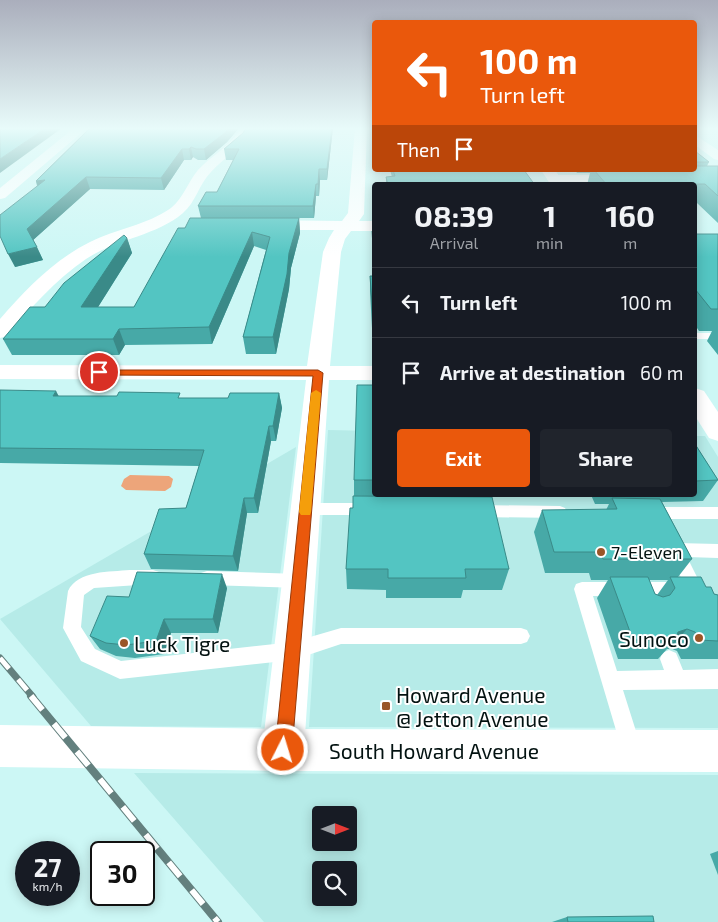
<!DOCTYPE html>
<html lang="en">
<head>
<meta charset="utf-8">
<style>
	:root { --surface:#171b24; --page:#20242c; --text:#f1f3f6; --muted:#9ea1a6; --line:#363941; --accent:#ea580c }
	body { margin:0; font-family:"Exo 2",sans-serif; background:var(--page); color:var(--text); height:100vh; display:flex; flex-direction:column; font-size:19px; white-space:nowrap }
	* { box-sizing:border-box; margin:0 }
	p { font-size:16px; color:var(--muted) }
	.icon { flex:none; width:28px; height:28px; fill:none; stroke:currentColor; stroke-width:2; stroke-linecap:round; stroke-linejoin:round }
	.map { position:relative; flex:1; overflow:hidden }
	.panel { position:absolute; left:372px; top:182px; width:325px; height:315px; display:flex; flex-direction:column; background:var(--surface); border-radius:5px; box-shadow:0 2px 12px #0003 }
	.panel>* { flex:none }
	.guide { position:absolute; left:372px; top:20px; width:325px; height:152px; border-radius:5px; box-shadow:0 2px 12px #0003; background:#ea580c; color:#fff; overflow:hidden }
	.needle { width:32px; rotate:90deg }
	.controls { position:absolute; left:312px; top:806px; display:grid; gap:10px }
	.controls a { display:grid; place-items:center; width:45px; height:45px; border-radius:5px; background:var(--surface); box-shadow:0 2px 12px #0003; font-size:25px }
	.speed { position:absolute; left:15px; top:841px; display:flex; gap:10px; font-size:25px; font-weight:700; text-align:center }
	.speed>* { display:grid; place-content:center; width:65px; height:65px; border-radius:50%; background:var(--surface); box-shadow:0 2px 12px #0003; line-height:1 }
	.speed small { font-size:12px; font-weight:400 }
	.speed .limit { border:2px solid #111; border-radius:8px; background:#fff; color:#111 }
	.pin { position:absolute; display:grid; place-items:center; width:42px; height:42px; color:#fff; margin:-21px; border:2px solid #fff; border-radius:50%; box-shadow:0 1px 5px #0007 }
	.me { position:absolute; width:55px; margin:-28px; rotate:5deg; stroke-linejoin:round; filter:drop-shadow(0 0 4px #0008) }
	.turn { display:flex; align-items:center; gap:18px; height:105px; padding:0 25px; font-size:22px }
	.turn .icon { width:65px; height:65px; stroke-width:2.5 }
	.turn b { display:block; font-size:35px; line-height:42px }
	.then { display:flex; align-items:center; height:48px; padding:0 25px; background:#0003; gap:10px; font-size:19px }
	.eta { display:flex; justify-content:space-evenly; align-items:center; height:85px; text-align:center }
	.eta b { font-size:30px; font-weight:700; line-height:35px }
	.action { display:flex; gap:10px; margin-top:auto; padding:10px 25px }
	.action a { flex:1; height:58px; border-radius:5px; background:var(--accent); color:#fff; font-size:20px; font-weight:700; line-height:58px; text-align:center }
	.action a+a { background:var(--page); color:var(--text) }
	ul { padding:0; list-style:none }
	li { display:flex; align-items:center; gap:15px; height:70px; padding:0 25px; border-top:1px solid var(--line) }
	li div { flex:1 }
	li b { display:block; font-size:19px }
	li em { font-style:normal }
	.map>svg:first-child { display:block }
	.built { fill:#b6ebe8; fill-rule:evenodd }
	.water { fill:#eda57a }
	.lines { fill:none; stroke-linecap:round; stroke-linejoin:round }
	.lane { fill:#fff; fill-rule:evenodd }
	.street { fill:#fff; fill-rule:evenodd }
	.secondary { fill:#fff; fill-rule:evenodd }
	.rail-far1-casing { stroke:#63807e; stroke-width:7 }
	.rail-casing { stroke:#63807e; stroke-width:8 }
	.rail-far1 { stroke:#fff; stroke-width:5; stroke-dasharray:14; stroke-linecap:butt }
	.rail { stroke:#fff; stroke-width:6; stroke-dasharray:18; stroke-linecap:butt }
	.wall { fill:#47a9a7; fill-rule:evenodd }
	.shaded-wall { fill:#3a8a88 }
	.building { fill:#53c5c2; stroke:#3a8a88 }
	.route { fill:#ea580c; stroke:#983908 }
	.slow { fill:#f59e0b }
	.poi-dot { fill:#9a5628; stroke:#fff; stroke-width:2 }
	.labels { text-anchor:middle; dominant-baseline:central; stroke-width:4; stroke-linejoin:round; paint-order:stroke }
	.poi-label { font-size:18px; fill:#031211; stroke:#fff; text-anchor:start }
	.near-poi-label { font-size:21px; fill:#031211; stroke:#fff; text-anchor:start }
	.near-street-label { font-size:21px; fill:#031211; stroke:#fff }
</style>
</head>
<body>
<div class="map">
<svg width="718" height="922" viewBox="0 0 718 922">
	<rect width="100%" height="100%" fill="#ccf7f5"/>
	<g class="built">
		<path d="M328,430l47,1v64h320v-59h10l13,21v271l-409,-1z"/>
		<path d="M296,447l-35,280 -170,-1 -91,-107z"/>
		<path d="M134,773l584,2v147h-454zM321,815h28v27h-28zM321,870h28v28h-28z"/>
	</g>
	<path class="water" d="M130,475l39,1 4,3 -2,8 -6,4 -39,-1 -5,-4 3,-7z"/>
	<g class="lines">
		<g class="lane">
			<rect x="695" y="333" width="23" height="6"/>
			<path d="M306,503h61l5,2 2,4 -2,4 -5,2h-61l-5,-2 -2,-4 2,-4z"/>
			<path d="M479,505l81,1 5,2 2,4 -2,4 -5,2 -81,-1 -5,-2 -2,-4 2,-4z"/>
			<path d="M649,507h69v12h-69l-5,-2 -3,-4 3,-4z"/>
			<path d="M676,543l42,1v14l-31,-1 16,32 -2,5 -6,2h-102l24,75 47,-1 -4,-11 2,-6 7,-3 7,3 7,17 35,-1v20l-95,1 18,57 -3,7 -7,3 -7,-3 -3,-7 -47,-158 2,-5 6,-2h101l-15,-32 2,-5z"/>
			<path d="M130,570h23l6,2 2,5 -2,5 -6,2 -59,4 -10,7 -3,32 14,22 26,12 172,-19 48,-14h180l6,2 3,6 -3,6 -6,2h-180l-48,16 -173,19 -39,-18 -18,-33 5,-37c10,-21 42,-19 62,-21z"/>
			<path d="M207,571l92,3 6,2 2,5 -2,5 -6,2 -92,-3 -6,-2 -2,-5 2,-5z"/>
		</g>
		<g class="street">
			<path d="M74,128h13l-82,70 -5,1v-11z"/>
			<path d="M241,128h12c-11,19 -28,29 -42,44 -12,12 -15,30 -28,41 -27,23 -67,26 -97,46 -31,21 -55,49 -79,77l-7,2v-19c26,-30 54,-59 90,-77 26,-13 57,-17 81,-34 14,-11 18,-31 32,-43 13,-12 29,-21 38,-37z"/>
			<path d="M355,128h12l-3,86 -5,7h16v10h-24l-6,8 -4,13 -11,114h45v14h-46l-25,370 -6,15 -15,6 -15,-6 -6,-15 44,-370 -306,-1v-14l307,1 16,-114 6,-14 5,-8h-72l-6,-2 -2,-3 2,-3 6,-2 80,1 6,-8z"/>
			<path d="M695,135l23,15v10l-4,-1 -19,-14z"/>
			<path d="M554,175h73l7,4 -7,4 -78,-1 -2,-3z"/>
		</g>
		<g class="secondary">
			<path d="M541,170h14l10,15h-14z"/>
			<path d="M695,388l9,3 14,21v29l-9,-3 -14,-22z"/>
			<path d="M0,725l283,4 435,1v42l-435,-1 -283,-4z"/>
		</g>
		<g class="rail-far1-casing">
			<path id="rail-far1" d="M0,658l33,39"/>
		</g>
		<g class="rail-casing">
			<path id="rail" d="M31,696l187,226"/>
		</g>
		<use href="#rail-far1" class="rail-far1"/>
		<use href="#rail" class="rail"/>
	</g>
	<g class="wall">
		<path d="M90,128h149l-12,14 -21,18h-8l-5,-3 -2,3h-7l-20,30 -74,-1 -57,51 10,20 -28,7 22,-81 -1,-5z"/>
		<path d="M246,128h87l-6,52h-7l-1,16h-3l-2,22h-77h62l1,15 -9,35 -2,21 -13,65h-30l-3,-17 23,-87 -12,-4 -42,98 -87,1 -6,10h-107l-9,-16 42,-32 82,-69 5,15 -34,54h36l51,-79 16,-10 -3,-12 19,-14 16,-32h-7l-2,-11 19,-16z"/>
		<path d="M695,151l14,11 -2,4h11v57l-21,-20h-2v-18h-108l3,-12h-13l-2,-3h120z"/>
		<path d="M390,170h134l11,15h-149v-8h6z"/>
		<path d="M372,231h3v116h-2l-3,-56v-15h4l-2,-31z"/>
		<path d="M695,234h23v121l-11,-14 5,-10h-13l-4,-6z"/>
		<path d="M375,385v110h110v2l24,72 -7,21h-39l-2,8h-75v-8l-39,-1 -1,-20 8,-73v-16z"/>
		<path d="M0,390l59,6 123,2h46l51,-5 3,15 -6,33h-5l-13,72h-11l-9,58 -87,-2 -7,-15 42,-46 13,-42 -199,-3z"/>
		<path d="M695,444l23,36 -15,21 -41,1 30,57 -14,18 28,10 8,7 4,1v64h-37l-4,-8 -7,-3 -3,1 -9,10h-40l-21,-61 11,-18h-17l-2,-7h-44l-11,-41 8,-22h64l3,-6h-14l-4,-9h104zM649,580h19l-11,15 -2,-1z"/>
		<path d="M227,588l-9,45h-47l-7,21 -29,4 -19,-2 -16,-7 -10,-13 39,-39z"/>
		<path d="M718,851v24l-8,-21z"/>
		<path d="M567,917l87,5h-102z"/>
	</g>
	<g class="shaded-wall">
		<path d="M46,128h16l-62,45v-14z"/>
		<path d="M229,128h10l-12,14 -21,18 -2,-11z"/>
		<path d="M332,128h1l-6,52v-11z"/>
		<path d="M191,147l2,10 -2,3 -2,-11z"/>
		<path d="M182,149l2,11 -20,30 -3,-12z"/>
		<path d="M319,169l1,11 -1,16 -1,-12z"/>
		<path d="M86,177l4,12 -58,52 -5,-12z"/>
		<path d="M45,180l-5,13 -4,-12z"/>
		<path d="M316,184v12l-2,22 -1,-12z"/>
		<path d="M299,218l1,15 -9,35 -2,21 -13,65 -3,-17 16,-84z"/>
		<path d="M252,232l2,14 -42,98 -3,-17z"/>
		<path d="M127,238l5,15 -44,70 -7,-16z"/>
		<path d="M37,247l6,13 -28,7 -7,-13z"/>
		<path d="M119,329l6,16 -6,10 -6,-16z"/>
		<path d="M56,391l8,15 -11,-10z"/>
		<path d="M279,393l3,15 -6,33 -3,-15z"/>
		<path d="M269,426l2,15 -13,72 -4,-15z"/>
		<path d="M244,498l3,15 -9,58 -5,-15z"/>
		<path d="M222,574l5,14 -9,45 -5,-14z"/>
		<path d="M164,619l7,14 -7,21 -8,-13z"/>
		<path d="M687,629l-17,19 -3,1 8,-9 3,-8z"/>
	</g>
	<g class="building">
		<path d="M0,128h46l-46,31z"/>
		<path d="M90,128h139l-3,4 -22,17h-8l-5,-2 -2,2h-7l-21,29 -75,-1 -59,52 10,18 -29,7 -8,-18v-21l45,-35 -9,1z"/>
		<path d="M246,128h86l-5,41h-8l-1,15h-2l-3,22h-115l8,-14h11l22,-43h-15l19,-16z"/>
		<path d="M695,151l14,11h-14z"/>
		<path d="M695,166h23v30l-13,-12 -98,1 -13,-15h101z"/>
		<path d="M393,170h131l11,15h-147l-2,-8 9,-1z"/>
		<path d="M190,218h109l-10,35 -2,21 -14,63h-30l27,-100 -18,-5 -43,95 -90,2 -6,10h-110l27,-32h15l19,-24 60,-48 3,3 -46,69h53l44,-79h7z"/>
		<path d="M372,231h3v100h-1l-4,-55h5z"/>
		<path d="M695,234h23v75h-7l-16,-20z"/>
		<path d="M357,385h18v95h-21z"/>
		<path d="M0,390l56,1 -3,5h64l2,-4 61,1 -2,5h50l2,-5h49l-6,33h-4l-15,72h-10l-11,58 -89,-2 15,-45 27,-1 18,-58 -204,-2z"/>
		<path d="M695,444l23,36 -23,1z"/>
		<path d="M353,496l139,1 17,72h-44l1,9h-78v-9h-42l4,-61h3z"/>
		<path d="M612,498l48,1 32,60h-89l-3,-7h-46l-12,-42 75,-1z"/>
		<path d="M137,572l85,2 -9,45h-49l-8,22 -30,4 -20,-2 -16,-7 17,-40 22,1z"/>
		<path d="M610,577h38l7,17 8,3 7,-2 5,-7 -5,-11h31l5,10h5l3,7 4,1v46l-19,-1 -4,-8 -8,-3 -9,3 -3,8h-42z"/>
		<path d="M653,916l1,6h-86l-1,-5z"/>
	</g>
	<linearGradient id="sky" x2="0" y2="1"><stop stop-color="#aaaebc"/><stop offset="0.5" stop-color="#e8fbfa"/><stop offset="1" stop-color="#e8fbfa" stop-opacity="0"/></linearGradient>
	<rect width="718" height="257" fill="url(#sky)"/>
	<path class="route" d="M96,370h222l5,3 -31,377 -3,6 -6,2 -6,-2 -2,-6 38,-374 -214,-1h-3z"/>
	<path class="slow" d="M316,390l5,3 -10,119 -1,3h-9l-2,-3 12,-119z"/>
	<g class="poi-dot">
		<circle cx="601" cy="552" r="5"/>
		<circle cx="699" cy="638" r="5"/>
		<circle cx="124" cy="643" r="5"/>
		<rect x="381" y="701" width="10" height="10" rx="2.5"/>
	</g>
	<g class="labels">
		<g class="poi-label">
			<text x="611" y="552">7-Eleven</text>
		</g>
		<g class="near-poi-label">
			<text x="689" y="638" text-anchor="end">Sunoco</text>
			<text x="134" y="643">Luck Tigre</text>
			<text x="396" y="694">Howard Avenue<tspan x="396" dy="24">@ Jetton Avenue</tspan></text>
		</g>
		<g class="near-street-label">
			<text x="434" y="750">South Howard Avenue</text>
		</g>
	</g>
</svg>
<div class="controls">
<a><svg class="needle" viewBox="-14 -14 28 28"><path d="M0-13l5 13h-10z" fill="#e53935"/><path d="M0 13l5-13h-10z" fill="#9ea1a6"/></svg></a>
<a><svg class="icon" aria-label="search" viewBox="0 0 24 24"><circle cx="10" cy="10" r="6"/><path d="M15 15l6 6"/></svg></a>
</div>
<div class="speed"><div>27<small>km/h</small></div><div class="limit">30</div></div>
<div class="pin" style="left:99px;top:372px;background:#d93025"><svg class="icon" aria-label="arrive" viewBox="0 0 24 24"><path d="M6 21V4h12l-3 4 3 4H6"/></svg></div>
<svg class="me" style="left:283px;top:750px" viewBox="-20 -20 40 40"><circle r="17" fill="#ea580c" stroke="#fff" stroke-width="3"/><path d="M0-11L8 9 0 5-8 9z" fill="#fff"/></svg>
<div class="guide">
<div class="turn"><svg class="icon" aria-label="left" viewBox="0 0 24 24"><path d="M17 20v-9H6M10 6l-5 5 5 5"/></svg><div><b>100 m</b>Turn left</div></div>
<div class="then">Then<svg class="icon" aria-label="arrive" viewBox="0 0 24 24"><path d="M6 21V4h12l-3 4 3 4H6"/></svg></div>
</div>
<section class="panel">
<div class="eta">
<div><b>08:39</b><p>Arrival</p></div>
<div><b>1</b><p>min</p></div>
<div><b>160</b><p>m</p></div>
</div>
<ul>
<li><svg class="icon" aria-label="left" viewBox="0 0 24 24"><path d="M17 20v-9H6M10 6l-5 5 5 5"/></svg><div><b>Turn left</b></div><em>100 m</em></li>
<li><svg class="icon" aria-label="arrive" viewBox="0 0 24 24"><path d="M6 21V4h12l-3 4 3 4H6"/></svg><div><b>Arrive at destination</b></div><em>60 m</em></li>
</ul>
<div class="action"><a>Exit</a><a>Share</a></div>
</section>
</div>
</body>
</html>
